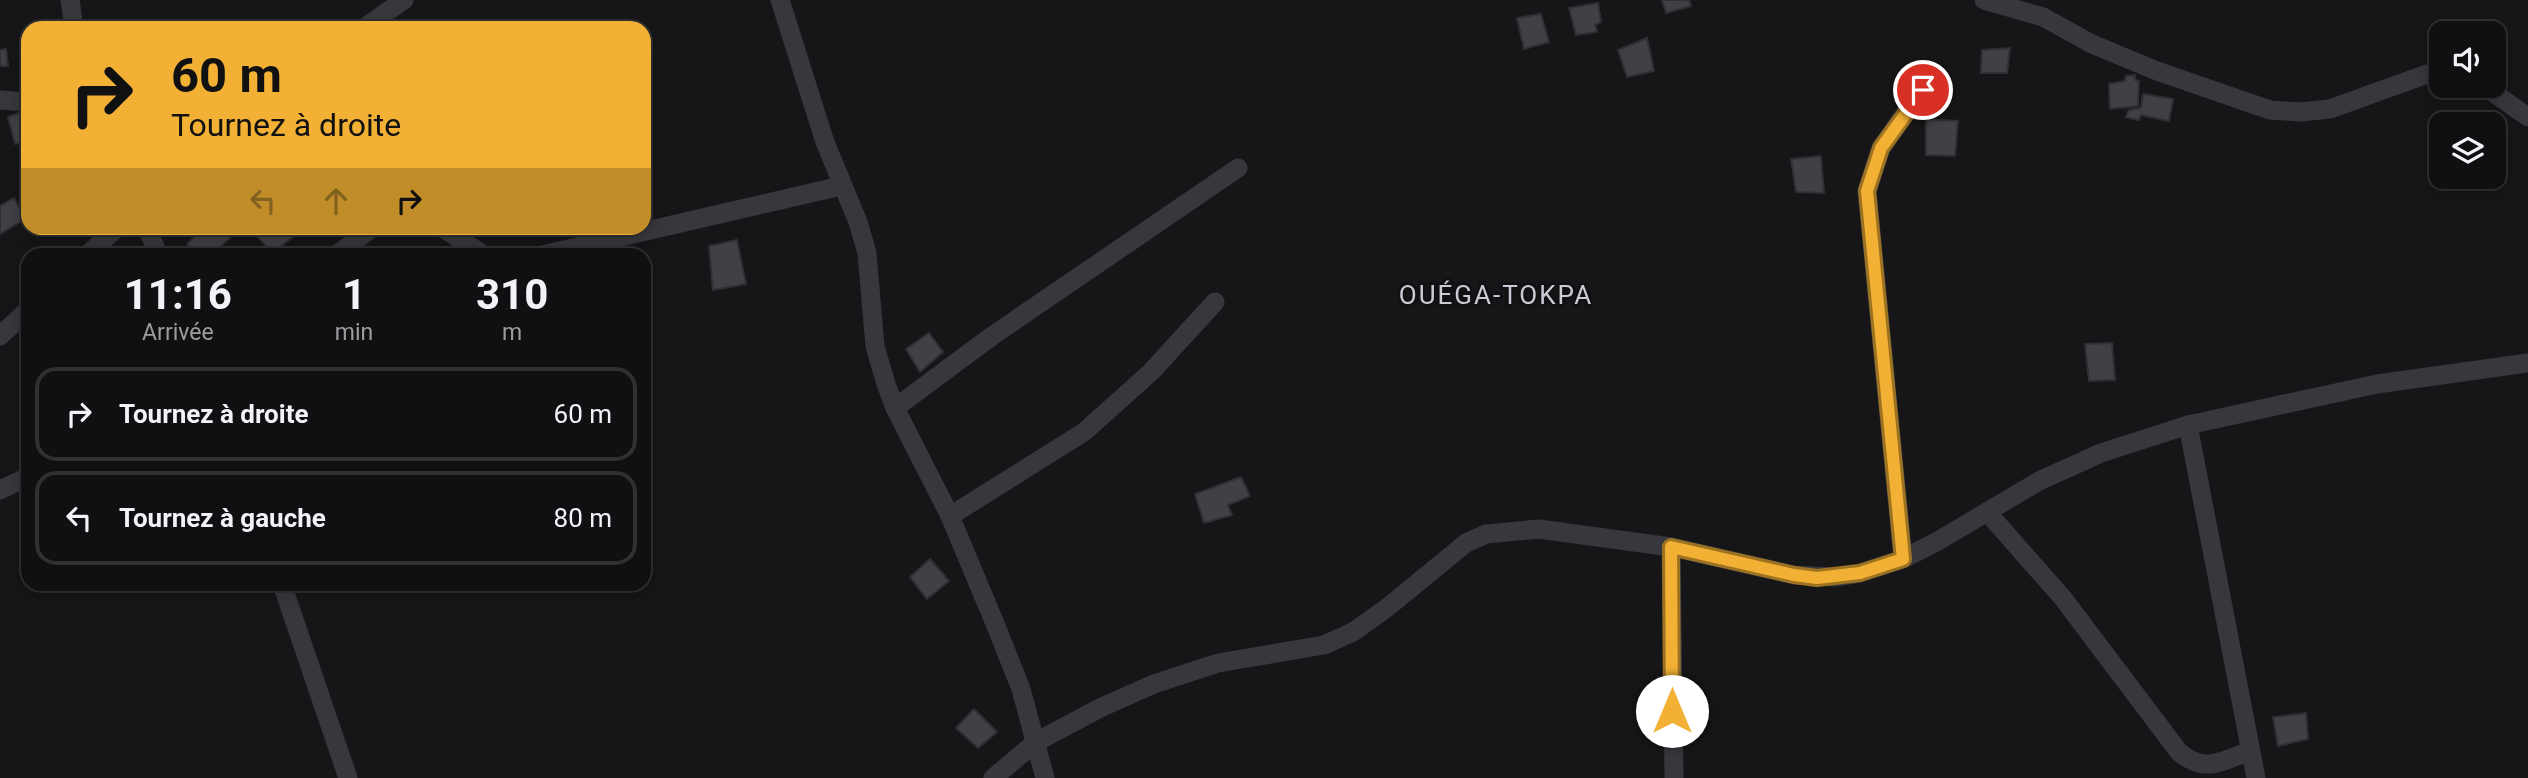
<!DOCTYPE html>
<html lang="fr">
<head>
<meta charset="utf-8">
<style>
	:root { --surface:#101012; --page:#1e1e20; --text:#f1f3f6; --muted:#9c9d9f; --line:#303032 }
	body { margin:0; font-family:Roboto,sans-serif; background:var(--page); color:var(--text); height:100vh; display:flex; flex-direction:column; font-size:26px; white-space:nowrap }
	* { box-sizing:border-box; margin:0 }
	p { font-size:23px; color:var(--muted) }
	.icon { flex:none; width:38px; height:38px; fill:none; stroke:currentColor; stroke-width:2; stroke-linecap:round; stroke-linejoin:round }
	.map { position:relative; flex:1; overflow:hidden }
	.details { position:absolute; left:21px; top:248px; width:630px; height:343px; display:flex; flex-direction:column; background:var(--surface); border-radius:21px; box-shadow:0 4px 18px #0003,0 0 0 2px var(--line) }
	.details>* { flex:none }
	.top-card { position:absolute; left:21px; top:21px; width:630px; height:214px; border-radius:21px; box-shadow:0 4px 18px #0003,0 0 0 2px var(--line); background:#f2b134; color:#111; overflow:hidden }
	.tools { position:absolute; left:2429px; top:21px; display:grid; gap:14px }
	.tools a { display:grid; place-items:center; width:77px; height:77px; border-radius:14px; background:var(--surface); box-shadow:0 4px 18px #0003,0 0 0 2px var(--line); font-size:35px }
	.pin { position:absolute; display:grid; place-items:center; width:60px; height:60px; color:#fff; margin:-30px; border:4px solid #fff; border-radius:50%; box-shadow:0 2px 7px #0007 }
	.me { position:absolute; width:77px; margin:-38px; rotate:0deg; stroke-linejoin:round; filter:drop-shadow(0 0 5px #0008) }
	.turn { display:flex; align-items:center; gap:24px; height:147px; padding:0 35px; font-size:32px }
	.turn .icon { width:91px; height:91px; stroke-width:2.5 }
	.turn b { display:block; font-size:49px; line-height:60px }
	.lanes { display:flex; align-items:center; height:66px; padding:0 35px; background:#0003; justify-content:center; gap:35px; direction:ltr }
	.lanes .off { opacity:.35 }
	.eta { display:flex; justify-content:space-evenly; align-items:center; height:119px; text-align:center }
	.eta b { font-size:42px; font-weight:700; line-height:49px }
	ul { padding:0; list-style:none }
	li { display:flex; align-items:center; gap:21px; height:94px; margin:0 14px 10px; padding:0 21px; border:4px solid var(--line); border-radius:21px }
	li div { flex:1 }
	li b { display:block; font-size:26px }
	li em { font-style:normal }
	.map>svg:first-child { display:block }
	.building { fill:#404145; stroke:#303034; stroke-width:2 }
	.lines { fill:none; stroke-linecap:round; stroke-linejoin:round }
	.street { stroke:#37383d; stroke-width:19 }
	.route-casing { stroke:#9d7322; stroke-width:18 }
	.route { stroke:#f2b134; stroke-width:12 }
	.labels { text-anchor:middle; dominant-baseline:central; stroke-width:6; stroke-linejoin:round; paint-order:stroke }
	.quarter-label { font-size:26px; letter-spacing:2px; fill:#c9ccd4; stroke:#111113 }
</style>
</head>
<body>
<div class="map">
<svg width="2528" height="778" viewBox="0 0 2528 778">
	<rect width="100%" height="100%" fill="#161618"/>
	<g class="building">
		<path d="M1662,0h27l2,6 -25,7z"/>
		<path d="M1598,3l3,19 -6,3 2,7 -21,3 -7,-27z"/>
		<path d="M1541,14l8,28 -25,7 -7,-31z"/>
		<path d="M1647,38l7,33 -27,6 -9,-27z"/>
		<path d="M2010,48l-3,25h-26l1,-23z"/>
		<path d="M6,49l2,17h-8v-16z"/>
		<path d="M2135,75v5l4,1 -1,25 -28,3 -1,-25 16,-3 1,-5z"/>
		<path d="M2143,94l30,5 -4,22 -28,-6 -2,5 -13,-3 3,-7 12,-2z"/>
		<path d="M25,111l3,7v23l-13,3 -7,-27z"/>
		<path d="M1926,119l32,2 -3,35 -29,-1z"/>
		<path d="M1821,156l3,37 -28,-1 -5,-33z"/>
		<path d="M14,198l11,21 -25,15v-28z"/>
		<path d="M204,228h17l9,10 -20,18h-14l-9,-12z"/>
		<path d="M250,228h41l6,6 -25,19z"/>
		<path d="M737,240l9,44 -33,6 -4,-44z"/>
		<path d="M929,333l14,19 -23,20 -14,-23z"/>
		<path d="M2112,343l3,37 -26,1 -4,-37z"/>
		<path d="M1241,477l9,19 -22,9 4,10 -28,8 -9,-29z"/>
		<path d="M930,559l19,22 -22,18 -17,-22z"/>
		<path d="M974,709l23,23 -19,16 -22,-20z"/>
		<path d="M2306,713l2,26 -30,7 -5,-29z"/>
	</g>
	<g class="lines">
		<g class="street">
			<path d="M70,0l4,28"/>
			<path d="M780,0l45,142 33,80 9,31 8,93 11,38 9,24 55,108 46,110 25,63 24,89"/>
			<path d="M1984,0l59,17 49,27 65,27 113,39 30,2 30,-3 97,-35 14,-1"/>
			<path d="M364,28l40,-28"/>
			<path d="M2484,86l44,31"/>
			<path d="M0,100l28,2"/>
			<path d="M147,228l12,28"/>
			<path d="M443,228l42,28"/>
			<path d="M86,256l31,-28"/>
			<path d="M335,256l37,-28"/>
			<path d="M538,256l303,-70"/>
			<path d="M0,336l28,-26"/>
			<path d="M895,408l97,-72 246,-168"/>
			<path d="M2188,425l68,353"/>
			<path d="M0,490l28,-13"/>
			<path d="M1987,512l75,85 117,155c26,22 43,9 71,-1"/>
			<path d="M950,516l134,-84 67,-60 64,-70"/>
			<path d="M1671,547l3,231"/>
			<path d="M1903,559l-36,-368 14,-43 49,-70"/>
			<path d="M282,584l66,194"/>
			<path d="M993,778l43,-36 66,-35 52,-23 64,-21 106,-18 29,-13 35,-25 78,-64 20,-9 53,-5 132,18 123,28 41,2 25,-4 43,-14 35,-18 101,-60 62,-28 87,-28 189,-41 151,-21"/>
		</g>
	</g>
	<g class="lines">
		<g class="route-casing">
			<path id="route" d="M1672,711l-1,-164 123,28 23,3 43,-5 43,-14 -36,-368 14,-43 42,-58"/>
		</g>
		<use href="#route" class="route"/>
	</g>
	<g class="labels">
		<g class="quarter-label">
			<text x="1496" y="295">OUÉGA-TOKPA</text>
		</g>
	</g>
</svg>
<div class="tools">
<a><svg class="icon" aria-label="sound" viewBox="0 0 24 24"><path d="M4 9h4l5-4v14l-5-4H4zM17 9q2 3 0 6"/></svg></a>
<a><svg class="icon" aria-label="layers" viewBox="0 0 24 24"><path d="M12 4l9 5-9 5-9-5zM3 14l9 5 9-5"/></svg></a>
</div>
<div class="pin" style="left:1923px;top:90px;background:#d93025"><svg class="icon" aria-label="arrive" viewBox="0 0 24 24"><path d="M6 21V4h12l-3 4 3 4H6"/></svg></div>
<svg class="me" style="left:1672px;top:711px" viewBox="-20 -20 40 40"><circle r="19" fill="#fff"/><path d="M0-13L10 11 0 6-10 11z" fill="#f2b134"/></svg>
<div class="top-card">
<div class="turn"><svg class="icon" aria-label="right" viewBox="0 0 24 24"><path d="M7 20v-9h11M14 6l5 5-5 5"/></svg><div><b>60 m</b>Tournez à droite</div></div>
<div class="lanes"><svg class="icon off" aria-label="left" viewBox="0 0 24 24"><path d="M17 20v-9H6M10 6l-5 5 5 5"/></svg><svg class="icon off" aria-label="ahead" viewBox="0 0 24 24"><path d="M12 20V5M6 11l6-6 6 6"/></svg><svg class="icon" aria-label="right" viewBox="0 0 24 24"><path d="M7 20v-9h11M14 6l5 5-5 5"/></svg></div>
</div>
<section class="details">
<div class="eta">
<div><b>11:16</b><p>Arrivée</p></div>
<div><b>1</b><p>min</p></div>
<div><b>310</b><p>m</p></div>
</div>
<ul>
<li><svg class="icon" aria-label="right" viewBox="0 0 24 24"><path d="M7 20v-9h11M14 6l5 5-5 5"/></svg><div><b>Tournez à droite</b></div><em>60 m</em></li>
<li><svg class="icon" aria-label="left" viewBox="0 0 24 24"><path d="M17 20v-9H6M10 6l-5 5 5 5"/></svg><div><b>Tournez à gauche</b></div><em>80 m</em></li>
</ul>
</section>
</div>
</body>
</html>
